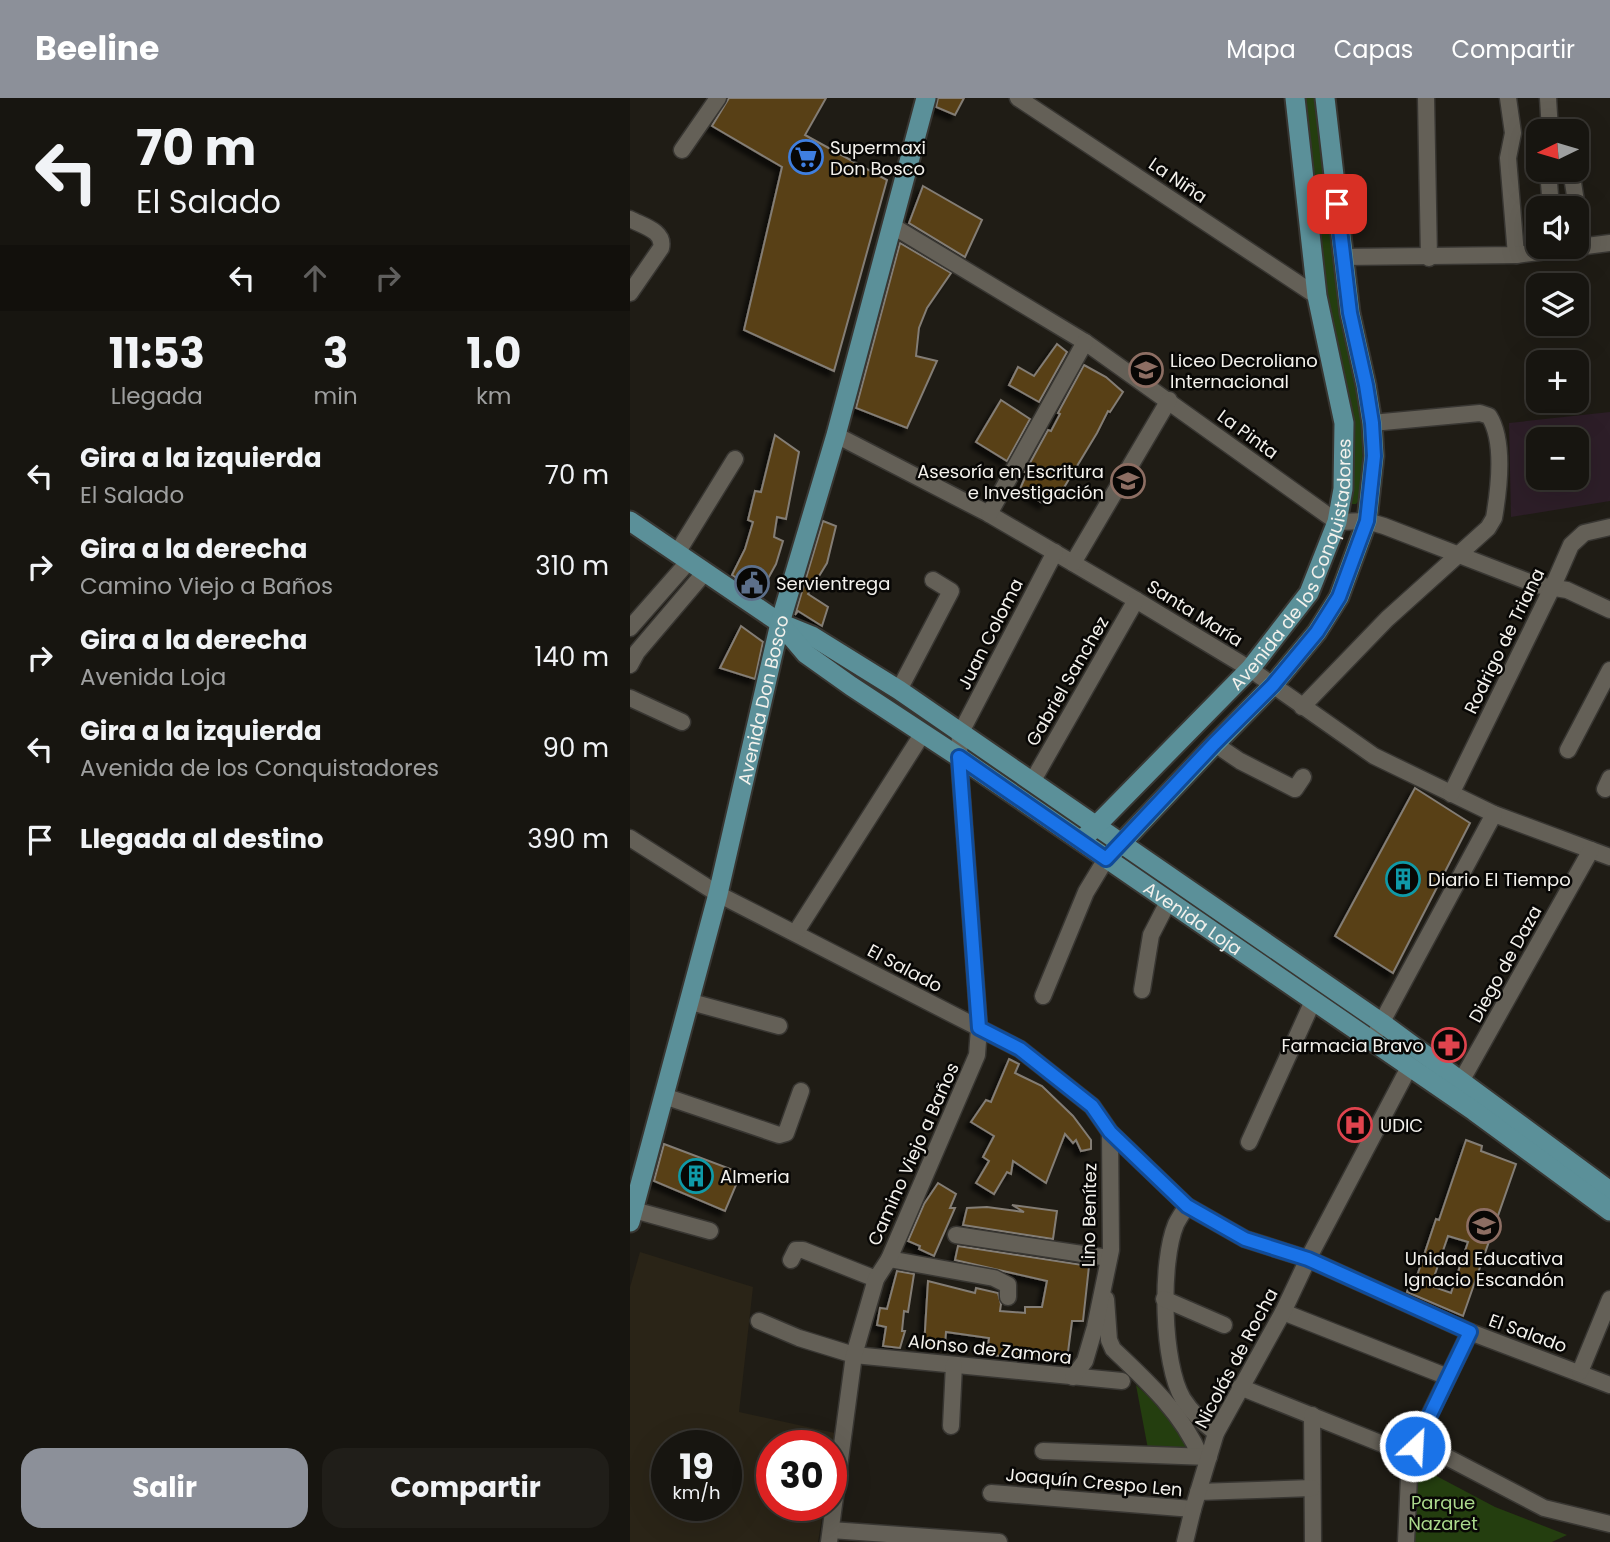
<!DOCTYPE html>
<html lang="es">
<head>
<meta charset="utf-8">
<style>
	:root { --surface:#171510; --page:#201e19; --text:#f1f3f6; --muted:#9e9f9f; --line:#363430; --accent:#8c9099 }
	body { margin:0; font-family:Poppins,sans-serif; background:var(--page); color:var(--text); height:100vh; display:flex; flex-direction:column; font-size:26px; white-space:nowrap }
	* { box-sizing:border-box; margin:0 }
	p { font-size:23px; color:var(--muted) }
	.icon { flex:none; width:38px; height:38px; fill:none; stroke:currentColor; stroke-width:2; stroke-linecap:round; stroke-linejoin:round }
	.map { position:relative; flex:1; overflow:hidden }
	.sheet { display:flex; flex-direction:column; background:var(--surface); width:630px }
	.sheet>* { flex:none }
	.guide { background:#171510; color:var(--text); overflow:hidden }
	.needle { width:46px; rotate:265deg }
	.controls { position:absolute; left:896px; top:21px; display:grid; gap:14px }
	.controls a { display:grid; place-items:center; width:63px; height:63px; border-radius:14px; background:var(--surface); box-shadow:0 7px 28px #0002,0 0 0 2px var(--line); font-size:35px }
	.speed { position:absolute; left:21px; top:1332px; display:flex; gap:14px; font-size:35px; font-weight:700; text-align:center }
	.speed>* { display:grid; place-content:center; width:91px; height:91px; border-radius:50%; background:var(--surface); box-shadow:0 7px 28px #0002,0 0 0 2px var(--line); line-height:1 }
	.speed small { font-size:18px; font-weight:400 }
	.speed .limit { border:10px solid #d22; background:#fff; color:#111 }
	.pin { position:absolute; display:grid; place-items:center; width:60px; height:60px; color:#fff; margin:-30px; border-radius:14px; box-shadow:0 4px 10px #0006 }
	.me { position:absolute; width:77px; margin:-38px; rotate:25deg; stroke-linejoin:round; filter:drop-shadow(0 0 5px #0008) }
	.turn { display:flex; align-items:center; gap:24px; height:147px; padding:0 21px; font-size:32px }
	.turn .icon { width:91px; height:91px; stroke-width:2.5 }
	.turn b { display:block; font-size:49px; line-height:60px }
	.lanes { display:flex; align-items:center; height:66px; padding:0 21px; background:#0003; justify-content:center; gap:35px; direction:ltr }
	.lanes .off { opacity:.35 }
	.eta { display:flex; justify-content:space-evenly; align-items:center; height:119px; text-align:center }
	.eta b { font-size:42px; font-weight:700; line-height:49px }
	.button { display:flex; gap:14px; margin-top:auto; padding:14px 21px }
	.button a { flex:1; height:80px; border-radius:21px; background:var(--accent); color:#fff; font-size:28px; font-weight:700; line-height:80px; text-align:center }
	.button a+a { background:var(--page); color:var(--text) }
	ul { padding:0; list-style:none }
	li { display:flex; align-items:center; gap:21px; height:91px; padding:0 21px }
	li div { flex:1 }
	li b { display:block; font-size:26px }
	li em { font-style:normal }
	header { display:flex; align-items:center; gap:42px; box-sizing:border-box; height:98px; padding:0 35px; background:var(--accent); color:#fff }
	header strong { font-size:33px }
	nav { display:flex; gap:38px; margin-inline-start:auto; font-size:24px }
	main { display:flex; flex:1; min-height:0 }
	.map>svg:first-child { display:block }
	.commercial { fill:#2d1e28; fill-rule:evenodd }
	.built { fill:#2a2417; fill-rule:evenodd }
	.green { fill:#243e0f }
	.building { fill:#594016; stroke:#837d75; stroke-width:2; fill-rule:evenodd; filter:url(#shadow) }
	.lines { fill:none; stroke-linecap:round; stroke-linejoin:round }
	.minor-casing { stroke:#383632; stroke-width:19 }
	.major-casing { stroke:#383632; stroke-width:23 }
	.minor { stroke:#646057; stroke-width:16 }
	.major { stroke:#5b9099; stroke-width:19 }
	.route-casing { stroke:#114b97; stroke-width:18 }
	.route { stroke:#1a73e8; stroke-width:12 }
	.labels { text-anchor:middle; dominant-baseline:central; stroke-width:5; stroke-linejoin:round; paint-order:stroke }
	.poi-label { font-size:18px; fill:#f3f1ec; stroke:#080705; text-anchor:start }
	.street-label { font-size:18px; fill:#f3f1ec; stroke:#080705 }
	.park-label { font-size:18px; fill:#abd98c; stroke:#080705 }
</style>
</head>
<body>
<header>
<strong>Beeline</strong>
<nav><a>Mapa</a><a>Capas</a><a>Compartir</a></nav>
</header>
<main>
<section class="sheet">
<div class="guide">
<div class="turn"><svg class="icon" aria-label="left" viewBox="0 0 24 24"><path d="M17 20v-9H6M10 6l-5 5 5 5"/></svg><div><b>70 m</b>El Salado</div></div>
<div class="lanes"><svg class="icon" aria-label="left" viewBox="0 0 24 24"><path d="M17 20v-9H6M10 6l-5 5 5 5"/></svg><svg class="icon off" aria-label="ahead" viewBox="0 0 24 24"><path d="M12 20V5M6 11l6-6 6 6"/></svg><svg class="icon off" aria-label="right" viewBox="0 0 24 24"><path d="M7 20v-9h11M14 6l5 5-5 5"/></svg></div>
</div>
<div class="eta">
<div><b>11:53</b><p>Llegada</p></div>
<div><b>3</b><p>min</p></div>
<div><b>1.0</b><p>km</p></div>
</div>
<ul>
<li><svg class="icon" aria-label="left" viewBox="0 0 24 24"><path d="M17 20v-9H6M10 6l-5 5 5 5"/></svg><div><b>Gira a la izquierda</b><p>El Salado</p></div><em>70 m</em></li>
<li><svg class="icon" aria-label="right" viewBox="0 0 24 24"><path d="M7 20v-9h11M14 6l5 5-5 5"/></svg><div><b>Gira a la derecha</b><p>Camino Viejo a Baños</p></div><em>310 m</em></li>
<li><svg class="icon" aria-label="right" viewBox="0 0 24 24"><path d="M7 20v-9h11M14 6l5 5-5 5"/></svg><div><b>Gira a la derecha</b><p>Avenida Loja</p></div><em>140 m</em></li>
<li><svg class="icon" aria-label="left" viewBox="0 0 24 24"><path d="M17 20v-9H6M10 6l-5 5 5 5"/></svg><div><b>Gira a la izquierda</b><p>Avenida de los Conquistadores</p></div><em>90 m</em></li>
<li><svg class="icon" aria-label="arrive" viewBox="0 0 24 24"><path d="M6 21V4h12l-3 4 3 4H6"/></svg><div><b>Llegada al destino</b></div><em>390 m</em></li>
</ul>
<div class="button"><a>Salir</a><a>Compartir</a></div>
</section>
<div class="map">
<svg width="980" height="1444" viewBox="0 0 980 1444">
	<defs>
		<filter id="shadow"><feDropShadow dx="-5" dy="5" stdDeviation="2" flood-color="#0009"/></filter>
	</defs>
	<rect width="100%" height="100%" fill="#1f1c15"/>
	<path class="commercial" d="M980,314v89l-99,16 -2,-94zM908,341h39v39h-39z"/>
	<path class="built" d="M10,1154l113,35 -14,125 96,21 -4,26v-13h-59v59h52l-6,37h-188v-255zM37,1348h59v59h-59z"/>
	<g class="green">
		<path d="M674,0h12l21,197 23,116 3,35 -2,52 -5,6h-6l-1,-7 5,-51 -4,-33 -25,-117z"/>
		<path d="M506,1287l36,33 20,32 -44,-1z"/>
		<path d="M788,1373h9l68,36 72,28 -15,7h-139v-62z"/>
	</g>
	<g class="building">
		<path d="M99,0h97l-21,37 82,45 -53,191 -90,-41 38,-163 -70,-41z"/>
		<path d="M308,0h26l-9,17 -19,-8z"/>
		<path d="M293,88l59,34 -17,37 -56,-34z"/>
		<path d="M270,145l51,30 -24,35 -8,20 -3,28 21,5 -30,67 -51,-20z"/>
		<path d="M427,246l10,8 -28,50 -30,-17 9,-18 16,9z"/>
		<path d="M454,267l22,12 17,15 -13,20 -2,-1 -11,22 -40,66 -7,-5 -6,10 -24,-15 7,-16 -2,-1 23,-42 3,1 9,-17 -2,-1z"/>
		<path d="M371,302l29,19 -23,42 -31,-19z"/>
		<path d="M145,337l24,17 -13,67 -9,-2 -3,20 9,4 -7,23 -16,29 -28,-18 13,-26 8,-27 -5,-2 7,-29 6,1z"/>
		<path d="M193,423l13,5 -9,37 -19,31 20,13 -6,19 -24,-15 -3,4z"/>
		<path d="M111,528l22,16 -8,37 -35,-11z"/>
		<path d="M785,690l55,35 -77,150 -58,-37z"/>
		<path d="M379,961l10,5 -4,9 27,13 31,30 18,24v9l-10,2 -5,-11 -3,3 -8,-9 -19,49 -33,-22 -2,13 -4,-2 -13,22 -18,-11 13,-22 -6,-4 11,-21 -23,-14 15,-22 5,2z"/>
		<path d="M836,1042l16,6 -1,5 35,13 -53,152 -56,-24 4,-11 4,1 21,-63 3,1zM818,1138l20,6 -17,51 -20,-7z"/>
		<path d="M34,1046l77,29 -16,38 -71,-30z"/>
		<path d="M308,1085l18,11 -6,14h5l-21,48 -15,-7 1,-3 -12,-5 16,-37z"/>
		<path d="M382,1107l45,6 -4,28 -90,-14 4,-17 20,-1 37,5z"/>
		<path d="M328,1148l131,20 -6,55h-11l-5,39 -80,-5 2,-17 -43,-6 -1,12 -7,-1v5l-14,-1 4,-66 47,12 1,-5 22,5 3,11 -1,7 25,2v-6h17l5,-26 -92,-21z"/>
		<path d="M267,1173l17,3 -6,38 -4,-1 -2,20h3l-5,17 -17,-2 3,-19 -9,-2 3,-17 7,1z"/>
	</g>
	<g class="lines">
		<g class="minor-casing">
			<g id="minor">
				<path d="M388,0l299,198"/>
				<path d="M796,0l3,160"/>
				<path d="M878,0l5,35 -5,25 8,97"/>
				<path d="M918,0l2,33"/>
				<path d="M52,52l36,-52"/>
				<path d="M918,72l3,38"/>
				<path d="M941,72l6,38"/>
				<path d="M947,111l5,38"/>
				<path d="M0,121c13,7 35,12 31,29l-31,45"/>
				<path d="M261,127l194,117 252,180 30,-1 17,5 153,59 30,5 43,20"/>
				<path d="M713,159l173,-2 94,-12"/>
				<path d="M206,337l153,79 147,86 114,69 124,87 120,58 116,43"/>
				<path d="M359,416l96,-172"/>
				<path d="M47,455l58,-94"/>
				<path d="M443,465l96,-163"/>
				<path d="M0,530l59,-67"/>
				<path d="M0,567l7,-13 68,-80"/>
				<path d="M269,592l52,-99 -18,-11"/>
				<path d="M0,600l52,24"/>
				<path d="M672,609l85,-88 101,-91 6,-10c5,-29 11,-77 -5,-102l-9,-3 -108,10"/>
				<path d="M585,646l25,17 55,28 8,-12"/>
				<path d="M938,652l42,-80"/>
				<path d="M402,684l104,-182"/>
				<path d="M975,691l5,-11"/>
				<path d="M821,696l102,-208 18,-41 13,-12 26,-6"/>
				<path d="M0,740l88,56 302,155 72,57 18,26 77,74 58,33 63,20 162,73 140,53"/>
				<path d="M166,834l127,-199"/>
				<path d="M512,892l9,-55 17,-33"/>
				<path d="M413,898l43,-104 20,-33"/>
				<path d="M61,904l88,24"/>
				<path d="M747,933l117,-217"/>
				<path d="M825,994l136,-242"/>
				<path d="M34,998l115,39 7,-2 15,-42"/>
				<path d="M619,1044l64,-141"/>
				<path d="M557,1108c-4,6 -8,12 -11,18 -16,38 -14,140 7,175 9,14 20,24 33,34"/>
				<path d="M0,1111l80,22"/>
				<path d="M326,1137l153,23"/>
				<path d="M259,1161l105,19 14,7v12"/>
				<path d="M161,1162l5,-10h7l73,29"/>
				<path d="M476,1201l3,41 4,9c33,31 70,65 87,107"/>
				<path d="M534,1201l60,26"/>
				<path d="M653,1214l165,65"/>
				<path d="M129,1223l40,17 55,17 268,26"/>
				<path d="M950,1274l30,-73"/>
				<path d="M443,1279l12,-16 10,-34 16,-77 -1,-118"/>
				<path d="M610,1289l170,68"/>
				<path d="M682,1317l1,127"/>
				<path d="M321,1328l3,-61"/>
				<path d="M786,1343l128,67 66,16"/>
				<path d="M413,1353l166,6"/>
				<path d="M568,1394l114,-4"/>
				<path d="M361,1395l202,16"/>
				<path d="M201,1432l168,12"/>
				<path d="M199,1444l25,-187 22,-76 13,-20 88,-204 2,-27 -20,-271 1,-23 95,-182"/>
				<path d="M555,1444l8,-33 23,-76 67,-121 25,-53 107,-203"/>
				<path d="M776,1444l4,-87 60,-123"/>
			</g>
		</g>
		<g class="major-casing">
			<g id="major">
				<path d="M0,423l150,102 32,13 87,54 483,333 228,168"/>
				<path id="s1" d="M153,529l23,27 45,32 108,71 515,354 136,100"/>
				<path id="s2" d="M456,738l164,-167 59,-76 28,-71 6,-33 1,-66 -27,-127 -22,-198"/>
				<path d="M482,755l103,-109 58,-59 44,-53 22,-35 28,-76 7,-65 -2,-33 -6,-38 -16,-72 -25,-215"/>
				<path id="s3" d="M0,1124l88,-328 62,-271 56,-188 90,-337"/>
			</g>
		</g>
		<use href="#minor" class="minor"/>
		<use href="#major" class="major"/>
	</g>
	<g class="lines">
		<g class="route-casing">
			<path id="route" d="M707,106l13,109 16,72 6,38 2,33 -7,65 -28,76 -22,35 -44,53 -59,59 -108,115 -147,-102 20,271 41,21 72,57 18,26 77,74 58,33 63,20 162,73 -55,114"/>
		</g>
		<use href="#route" class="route"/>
	</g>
	<defs>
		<g id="supermarket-ring" transform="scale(1.75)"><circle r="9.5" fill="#080705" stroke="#3f7fe0" stroke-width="1.5"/><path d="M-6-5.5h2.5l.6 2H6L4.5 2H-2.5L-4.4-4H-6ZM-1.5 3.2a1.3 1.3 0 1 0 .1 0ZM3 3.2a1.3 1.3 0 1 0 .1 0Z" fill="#3f7fe0"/></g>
		<g id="school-ring" transform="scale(1.75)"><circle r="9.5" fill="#080705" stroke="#8d6e63" stroke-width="1.5"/><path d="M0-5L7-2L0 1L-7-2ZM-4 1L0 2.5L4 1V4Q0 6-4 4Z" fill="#8d6e63"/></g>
		<g id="civic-ring" transform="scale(1.75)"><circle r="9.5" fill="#080705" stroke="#5c6f8a" stroke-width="1.5"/><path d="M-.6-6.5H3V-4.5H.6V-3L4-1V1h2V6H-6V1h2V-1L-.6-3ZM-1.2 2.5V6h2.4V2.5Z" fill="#5c6f8a"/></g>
		<g id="building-ring" transform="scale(1.75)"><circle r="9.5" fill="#080705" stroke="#0f9aa8" stroke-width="1.5"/><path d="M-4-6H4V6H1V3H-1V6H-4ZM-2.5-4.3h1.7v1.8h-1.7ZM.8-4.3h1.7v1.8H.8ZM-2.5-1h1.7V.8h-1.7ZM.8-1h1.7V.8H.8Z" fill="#0f9aa8"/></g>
		<g id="pharmacy-ring" transform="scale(1.75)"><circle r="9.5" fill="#080705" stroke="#e0444e" stroke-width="1.5"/><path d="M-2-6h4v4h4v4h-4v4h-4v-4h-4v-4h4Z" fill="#e0444e"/></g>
		<g id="hospital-ring" transform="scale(1.75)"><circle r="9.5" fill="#080705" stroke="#e0444e" stroke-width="1.5"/><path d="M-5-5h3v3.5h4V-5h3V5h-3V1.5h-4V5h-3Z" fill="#e0444e"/></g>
	</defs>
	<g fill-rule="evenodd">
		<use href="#supermarket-ring" x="176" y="59"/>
		<use href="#school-ring" x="516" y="272"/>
		<use href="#school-ring" x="498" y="383"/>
		<use href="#civic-ring" x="122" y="485"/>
		<use href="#building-ring" x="773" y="781"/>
		<use href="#pharmacy-ring" x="819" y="947"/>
		<use href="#hospital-ring" x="725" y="1027"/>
		<use href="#building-ring" x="66" y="1078"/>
		<use href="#school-ring" x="854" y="1128"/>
	</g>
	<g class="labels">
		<g class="poi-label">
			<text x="200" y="49">Supermaxi<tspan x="200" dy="21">Don Bosco</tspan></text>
			<text x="540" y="262">Liceo Decroliano<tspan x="540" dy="21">Internacional</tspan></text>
			<text x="474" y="373" text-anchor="end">Asesoría en Escritura<tspan x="474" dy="21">e Investigación</tspan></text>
			<text x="146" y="485">Servientrega</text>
			<text x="798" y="781">Diario El Tiempo</text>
			<text x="794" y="947" text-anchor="end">Farmacia Bravo</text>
			<text x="750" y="1027">UDIC</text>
			<text x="90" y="1078">Almeria</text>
			<text x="854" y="1160" text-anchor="middle">Unidad Educativa<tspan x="854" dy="21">Ignacio Escandón</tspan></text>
		</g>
		<g class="street-label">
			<text transform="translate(548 82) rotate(34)">La Niña</text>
			<text transform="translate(618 336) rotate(36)">La Pinta</text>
			<text stroke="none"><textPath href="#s2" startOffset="350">Avenida de los Conquistadores</textPath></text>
			<text transform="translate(565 515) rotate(32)">Santa María</text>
			<text transform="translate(360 536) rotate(-63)">Juan Coloma</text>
			<text transform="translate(874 543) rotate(-64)">Rodrigo de Triana</text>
			<text transform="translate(437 583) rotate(-60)">Gabriel Sanchez</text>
			<text stroke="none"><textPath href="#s3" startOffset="539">Avenida Don Bosco</textPath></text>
			<text stroke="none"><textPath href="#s1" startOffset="504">Avenida Loja</textPath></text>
			<text transform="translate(875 866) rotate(-61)">Diego de Daza</text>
			<text transform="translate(275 870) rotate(28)">El Salado</text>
			<text transform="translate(283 1056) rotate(-66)">Camino Viejo a Baños</text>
			<text transform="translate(459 1117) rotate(-89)">Lino Benítez</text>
			<text transform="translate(898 1235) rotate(20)">El Salado</text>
			<text transform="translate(360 1251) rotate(6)">Alonso de Zamora</text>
			<text transform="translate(606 1260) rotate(-62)">Nicolás de Rocha</text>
			<text transform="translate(464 1384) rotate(5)">Joaquín Crespo Len</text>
		</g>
		<g class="park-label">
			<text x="813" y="1404">Parque<tspan x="813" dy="21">Nazaret</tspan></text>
		</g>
	</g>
</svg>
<div class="controls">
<a><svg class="needle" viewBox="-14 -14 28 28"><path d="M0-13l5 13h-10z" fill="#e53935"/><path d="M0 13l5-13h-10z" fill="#9e9f9f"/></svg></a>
<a><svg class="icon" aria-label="sound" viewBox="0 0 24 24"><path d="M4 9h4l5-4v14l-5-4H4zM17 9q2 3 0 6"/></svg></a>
<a><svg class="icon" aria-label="layers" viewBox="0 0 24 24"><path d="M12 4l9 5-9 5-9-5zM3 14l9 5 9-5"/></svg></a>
<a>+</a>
<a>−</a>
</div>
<div class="speed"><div>19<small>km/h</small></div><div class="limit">30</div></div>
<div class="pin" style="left:707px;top:106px;background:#d93025"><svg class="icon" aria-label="arrive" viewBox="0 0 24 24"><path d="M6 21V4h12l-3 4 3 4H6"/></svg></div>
<svg class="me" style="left:785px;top:1348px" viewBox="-20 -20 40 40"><circle r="17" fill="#1a73e8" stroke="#fff" stroke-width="3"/><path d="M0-11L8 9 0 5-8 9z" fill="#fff"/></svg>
</div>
</main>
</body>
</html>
